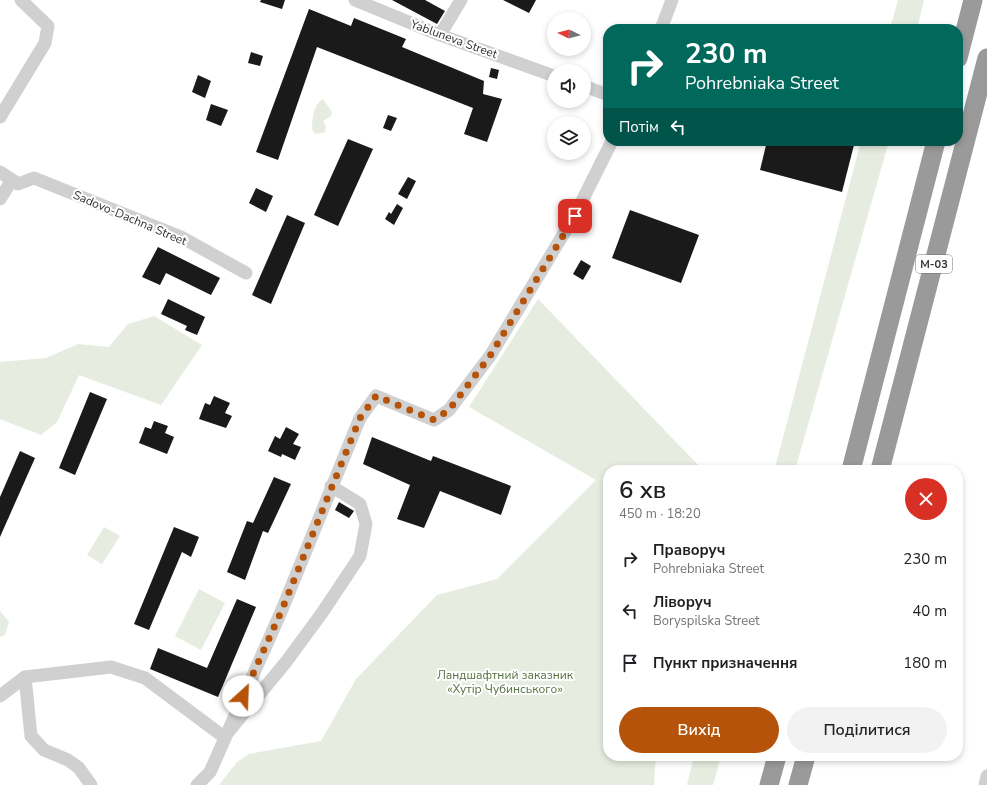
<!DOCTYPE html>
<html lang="uk">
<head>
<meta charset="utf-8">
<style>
	:root { --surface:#fff; --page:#f2f2f2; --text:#202124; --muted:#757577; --accent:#b45309 }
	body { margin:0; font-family:"Nunito Sans",sans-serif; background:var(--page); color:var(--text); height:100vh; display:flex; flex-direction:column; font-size:15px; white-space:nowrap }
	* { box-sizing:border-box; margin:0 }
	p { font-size:13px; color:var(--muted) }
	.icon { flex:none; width:22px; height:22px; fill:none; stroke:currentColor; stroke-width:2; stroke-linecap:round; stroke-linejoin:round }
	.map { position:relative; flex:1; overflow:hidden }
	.panel { position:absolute; left:603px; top:465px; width:360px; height:296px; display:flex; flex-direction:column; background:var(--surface); border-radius:16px; box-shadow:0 2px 6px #0003 }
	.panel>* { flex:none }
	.top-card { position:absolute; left:603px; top:24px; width:360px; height:122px; border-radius:16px; box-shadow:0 2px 6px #0003; background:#00695c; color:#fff; overflow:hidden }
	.needle { width:26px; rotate:276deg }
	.controls { position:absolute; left:547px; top:12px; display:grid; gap:8px }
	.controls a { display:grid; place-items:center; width:44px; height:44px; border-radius:50%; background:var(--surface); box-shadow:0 2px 6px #0003; font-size:20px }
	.pin { position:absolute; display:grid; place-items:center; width:34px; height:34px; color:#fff; margin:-17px; border-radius:8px; box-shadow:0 2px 6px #0006 }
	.me { position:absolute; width:44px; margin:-22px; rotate:25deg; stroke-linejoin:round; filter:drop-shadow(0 0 3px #0008) }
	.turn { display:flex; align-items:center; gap:14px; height:84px; padding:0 16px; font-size:18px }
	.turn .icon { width:52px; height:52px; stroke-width:2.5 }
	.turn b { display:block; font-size:28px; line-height:34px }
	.then { display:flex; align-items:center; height:38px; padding:0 16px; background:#0003; gap:8px; font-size:15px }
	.round { display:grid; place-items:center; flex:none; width:42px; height:42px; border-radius:21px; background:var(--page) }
	.head { display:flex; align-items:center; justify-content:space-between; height:68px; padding:0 16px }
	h1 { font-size:24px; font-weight:600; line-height:30px }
	.button { display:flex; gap:8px; margin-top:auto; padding:8px 16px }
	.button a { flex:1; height:46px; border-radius:24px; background:var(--accent); color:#fff; font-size:16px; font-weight:600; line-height:46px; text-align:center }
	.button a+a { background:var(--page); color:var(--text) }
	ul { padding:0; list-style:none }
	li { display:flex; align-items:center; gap:12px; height:52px; padding:0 16px }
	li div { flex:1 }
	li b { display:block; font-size:15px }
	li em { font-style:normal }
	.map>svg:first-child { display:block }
	.green { fill:#e6ecdf }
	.building { fill:#1a1a1a }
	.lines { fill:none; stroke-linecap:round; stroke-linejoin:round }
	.minor { stroke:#d0d0d0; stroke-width:13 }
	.highway { stroke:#9a9a9a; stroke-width:19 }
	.route { stroke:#b45309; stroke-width:7; stroke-dasharray:0 12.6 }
	.labels { text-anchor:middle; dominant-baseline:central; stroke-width:4; stroke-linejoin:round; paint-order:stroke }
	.shield { fill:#fff; stroke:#707070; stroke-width:1 }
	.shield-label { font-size:11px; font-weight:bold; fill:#333 }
	.street-label { font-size:12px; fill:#333; stroke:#fff }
	.park-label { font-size:12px; fill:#56703f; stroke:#fff }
</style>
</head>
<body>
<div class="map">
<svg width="987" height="785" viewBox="0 0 987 785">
	<rect width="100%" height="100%" fill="#fff"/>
	<g class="green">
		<path d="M898,0h26l-7,29h-27z"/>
		<path d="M323,99l9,13 -1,4 -8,5 3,5 -1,6 -10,2 -3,-4c0,-11 1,-25 11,-31z"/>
		<path d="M861,141h28l-94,329h-18l-2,-2z"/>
		<path d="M538,299l165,171h-95v286h48l-2,29h-435l18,-23 12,-8 72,-13 35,-62 81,-84 60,-16 99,-99 -127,-73z"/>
		<path d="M154,316l48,29 -41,60 -82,-30 -22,47 -16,13 -41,-16v-57l46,-4 32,-14 31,3 19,-23z"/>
		<path d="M104,527l16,9 -18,28 -15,-9z"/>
		<path d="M199,589l26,14 -24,47 -26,-14z"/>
		<path d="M0,611l9,11 -4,13 -5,2z"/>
		<path d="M694,756h27l-8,29h-26z"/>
	</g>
	<g class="building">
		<path d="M261,0h24l-3,9 -22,-7z"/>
		<path d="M392,0h33l20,11 -8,13z"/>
		<path d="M503,0h33l-7,13z"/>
		<path d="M309,9l42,17 3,-8 52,21 -4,8 82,34 -1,13 19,5 -15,43 -23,-8 9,-26 -156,-61 -39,113 -22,-8z"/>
		<path d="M251,52l12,4 -3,10 -12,-3z"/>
		<path d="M491,68l8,2 -2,9 -8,-2z"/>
		<path d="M198,75l13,6 -6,17 -13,-6z"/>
		<path d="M211,104l17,6 -7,16 -15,-6z"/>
		<path d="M388,115l9,3 -6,13 -8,-3z"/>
		<path d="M348,139l25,10 -35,77 -24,-11z"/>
		<path d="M767,141h88l-13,51 -82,-22z"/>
		<path d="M408,177l8,4 -9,18 -9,-5z"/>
		<path d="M256,188l17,8 -7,16 -17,-9z"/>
		<path d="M397,204l6,4 -9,17 -9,-6 4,-7 2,2z"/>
		<path d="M630,210l69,25 -18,48 -69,-25z"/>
		<path d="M287,215l18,8 -34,81 -19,-9z"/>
		<path d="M158,247l62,31 -9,17 -45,-22 -6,12 -18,-8z"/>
		<path d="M581,260l10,6 -8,14 -10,-6z"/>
		<path d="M168,299l37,18 -8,18 -12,-5 2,-4 -26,-12z"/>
		<path d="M90,392l17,7 -32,76 -16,-7z"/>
		<path d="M214,396l16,7 -5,10 7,3 -6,12 -27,-9 6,-16 5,2z"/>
		<path d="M154,421l14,5 -3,7 9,4 -7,17 -28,-11 6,-16 6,2z"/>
		<path d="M286,427l13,7 -6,10 8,3 -6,13 -13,-6 -1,3 -13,-6 7,-15 5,3z"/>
		<path d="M372,437l59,24 2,-5 78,30 -10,29 -61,-24 -16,37 -27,-9 13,-34 -47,-21z"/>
		<path d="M20,451l15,7 -35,79v-40z"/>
		<path d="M274,477l17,7 -23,49 -5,-2 -18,49 -18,-8 20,-51 6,2z"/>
		<path d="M339,502l15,9 -5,7 -14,-8z"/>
		<path d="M174,527l25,10 -8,20 -9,-5 -33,78 -15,-6z"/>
		<path d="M237,599l19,8 -38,90 -68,-28 8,-21 49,20z"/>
	</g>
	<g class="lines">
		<g class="minor">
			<path d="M355,0l85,35 114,41"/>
			<path d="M661,29l11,-29"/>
			<path d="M440,35l21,-35"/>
			<path d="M584,86l24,9"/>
			<path d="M0,117l45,-74 3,-17 -27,-26"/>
			<path d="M0,172l18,12 16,-6 147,59 65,36"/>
			<path d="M0,199l12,-19"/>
			<path d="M25,677l6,59 13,14 24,10 11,8 12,17"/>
			<path d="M0,696l25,-19 86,-10 34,11 79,59 62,-75 36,-49 38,-57 6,-32 -6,-20 -29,-18"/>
			<path d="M197,785l13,-13 71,-160 79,-194 16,-22 58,24 15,-10 41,-54 85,-141 37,-74"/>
			<path d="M985,785l2,-9"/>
		</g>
		<g class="highway">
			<path d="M958,58l15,-58"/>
			<path d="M851,470l85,-329"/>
			<path d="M880,470l107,-412"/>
			<path d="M769,785l8,-29"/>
			<path d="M798,785l8,-29"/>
		</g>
	</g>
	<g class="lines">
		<path class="route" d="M243,696l38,-84 79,-194 16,-22 58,24 15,-10 41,-54 85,-140"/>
	</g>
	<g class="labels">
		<rect class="shield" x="916" y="255" width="36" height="18" rx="3"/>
		<g class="shield-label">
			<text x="934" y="264">М-03</text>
		</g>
		<g class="street-label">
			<text transform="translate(454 39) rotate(20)">Yabluneva Street</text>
			<text transform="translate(130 218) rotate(23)">Sadovo-Dachna Street</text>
		</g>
		<g class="park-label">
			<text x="505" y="675">Ландшафтний заказник<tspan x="505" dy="14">«Хутір Чубинського»</tspan></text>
		</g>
	</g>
</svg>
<div class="controls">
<a><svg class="needle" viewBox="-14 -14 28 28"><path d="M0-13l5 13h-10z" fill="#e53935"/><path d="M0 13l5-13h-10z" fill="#757577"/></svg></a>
<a><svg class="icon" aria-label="sound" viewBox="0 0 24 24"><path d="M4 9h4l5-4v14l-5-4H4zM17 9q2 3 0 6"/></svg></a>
<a><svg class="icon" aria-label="layers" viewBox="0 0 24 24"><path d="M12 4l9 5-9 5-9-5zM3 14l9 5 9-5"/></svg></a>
</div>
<div class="pin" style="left:575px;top:216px;background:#d93025"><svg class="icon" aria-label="arrive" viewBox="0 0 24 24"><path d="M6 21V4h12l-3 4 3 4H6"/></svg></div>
<svg class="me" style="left:243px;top:696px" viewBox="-20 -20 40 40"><circle r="19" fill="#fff"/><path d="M0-13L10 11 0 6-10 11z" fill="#b45309"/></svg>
<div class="top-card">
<div class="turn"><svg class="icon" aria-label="right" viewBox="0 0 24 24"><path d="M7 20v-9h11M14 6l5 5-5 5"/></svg><div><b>230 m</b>Pohrebniaka Street</div></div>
<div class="then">Потім<svg class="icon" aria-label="left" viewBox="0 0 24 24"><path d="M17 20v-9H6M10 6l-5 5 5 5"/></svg></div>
</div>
<section class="panel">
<div class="head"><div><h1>6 хв</h1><p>450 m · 18:20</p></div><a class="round" style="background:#d93025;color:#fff"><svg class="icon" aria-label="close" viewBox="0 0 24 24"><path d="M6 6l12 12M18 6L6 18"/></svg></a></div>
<ul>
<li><svg class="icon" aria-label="right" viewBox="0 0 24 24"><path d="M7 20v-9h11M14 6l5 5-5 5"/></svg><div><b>Праворуч</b><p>Pohrebniaka Street</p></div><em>230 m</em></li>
<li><svg class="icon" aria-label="left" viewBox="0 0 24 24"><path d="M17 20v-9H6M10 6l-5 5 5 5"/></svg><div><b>Ліворуч</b><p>Boryspilska Street</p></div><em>40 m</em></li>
<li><svg class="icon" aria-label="arrive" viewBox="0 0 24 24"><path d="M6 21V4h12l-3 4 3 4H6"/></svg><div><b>Пункт призначення</b></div><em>180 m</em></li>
</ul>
<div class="button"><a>Вихід</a><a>Поділитися</a></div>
</section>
</div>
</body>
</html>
